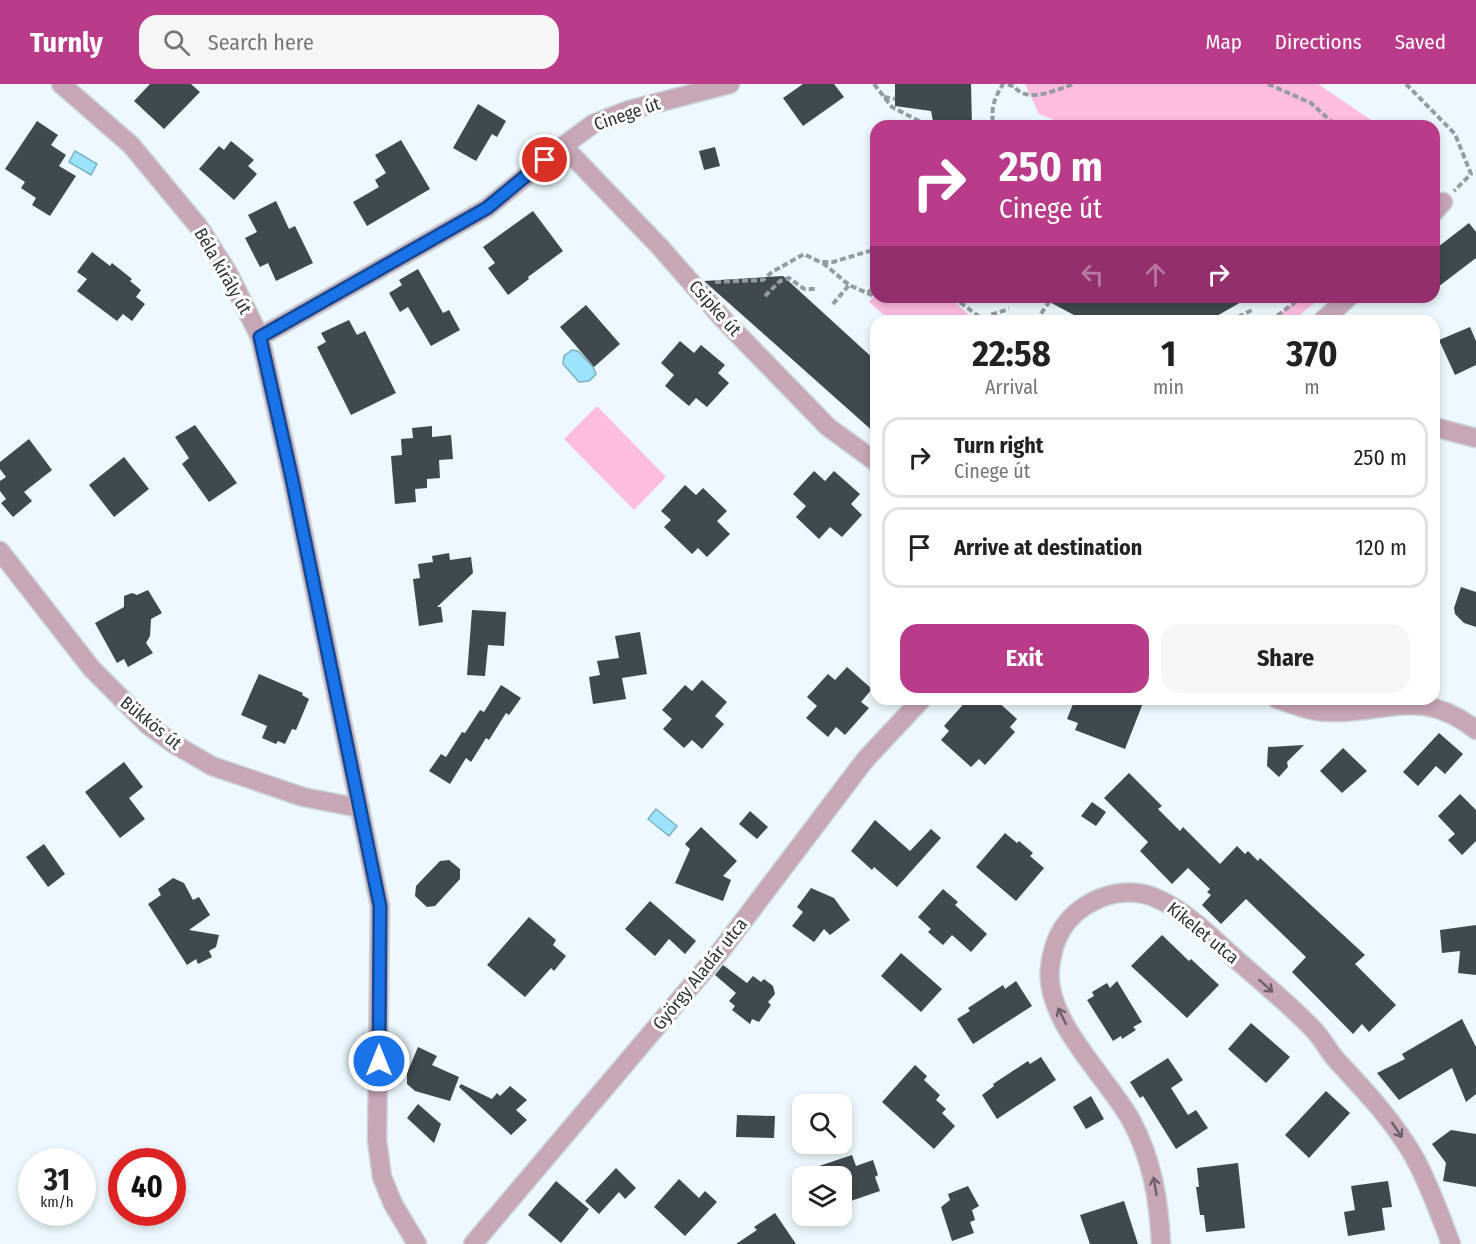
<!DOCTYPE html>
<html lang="en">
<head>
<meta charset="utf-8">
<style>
	:root { --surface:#fff; --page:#f6f6f6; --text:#222; --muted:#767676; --line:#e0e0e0; --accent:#b93b89 }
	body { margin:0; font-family:"Fira Sans Condensed",sans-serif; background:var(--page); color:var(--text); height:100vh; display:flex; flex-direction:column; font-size:22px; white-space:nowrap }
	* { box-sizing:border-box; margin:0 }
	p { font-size:20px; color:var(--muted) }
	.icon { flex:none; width:33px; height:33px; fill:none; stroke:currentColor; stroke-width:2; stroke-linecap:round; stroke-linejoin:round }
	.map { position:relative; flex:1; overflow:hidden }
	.sheet { position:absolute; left:870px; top:231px; width:570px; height:390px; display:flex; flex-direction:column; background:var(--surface); border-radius:18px; box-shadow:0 3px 9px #0003 }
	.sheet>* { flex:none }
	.top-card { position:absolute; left:870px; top:36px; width:570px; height:183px; border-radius:18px; box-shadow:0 3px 9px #0003; background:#b93b89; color:#fff; overflow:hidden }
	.controls { position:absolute; left:792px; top:1010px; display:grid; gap:12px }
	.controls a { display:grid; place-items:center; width:60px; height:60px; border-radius:12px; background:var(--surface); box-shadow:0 3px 9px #0003; font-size:30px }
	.speed { position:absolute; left:18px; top:1064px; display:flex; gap:12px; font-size:30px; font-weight:700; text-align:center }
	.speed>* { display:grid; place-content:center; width:78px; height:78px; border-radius:50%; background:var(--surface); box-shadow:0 3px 9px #0003; line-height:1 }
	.speed small { font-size:15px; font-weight:400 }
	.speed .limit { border:9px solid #d22; background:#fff; color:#111 }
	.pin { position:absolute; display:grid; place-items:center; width:51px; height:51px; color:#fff; margin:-26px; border:3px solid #fff; border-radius:50%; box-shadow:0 2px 6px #0007 }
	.me { position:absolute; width:66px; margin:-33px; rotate:0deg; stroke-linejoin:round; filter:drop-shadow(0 0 4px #0008) }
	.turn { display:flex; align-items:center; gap:21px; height:126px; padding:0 30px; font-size:27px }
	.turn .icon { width:78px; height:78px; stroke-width:2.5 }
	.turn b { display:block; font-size:42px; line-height:51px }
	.lanes { display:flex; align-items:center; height:57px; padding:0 30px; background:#0003; justify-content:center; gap:30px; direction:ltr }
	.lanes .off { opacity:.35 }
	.eta { display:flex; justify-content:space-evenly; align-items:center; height:102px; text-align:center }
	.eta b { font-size:36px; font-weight:700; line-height:42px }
	.action { display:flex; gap:12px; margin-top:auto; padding:12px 30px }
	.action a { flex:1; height:69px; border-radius:18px; background:var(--accent); color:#fff; font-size:24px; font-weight:700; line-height:69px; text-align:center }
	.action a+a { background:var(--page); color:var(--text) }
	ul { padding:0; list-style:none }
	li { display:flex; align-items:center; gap:18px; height:81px; margin:0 12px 9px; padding:0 18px; border:3px solid var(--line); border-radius:18px }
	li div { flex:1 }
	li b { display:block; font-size:22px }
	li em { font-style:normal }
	header { display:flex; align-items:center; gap:36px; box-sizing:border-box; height:84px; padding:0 30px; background:var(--accent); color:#fff }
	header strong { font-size:28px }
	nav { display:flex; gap:33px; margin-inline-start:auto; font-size:21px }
	.search { width:420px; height:54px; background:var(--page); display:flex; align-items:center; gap:15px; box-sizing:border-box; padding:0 21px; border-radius:18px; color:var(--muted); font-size:22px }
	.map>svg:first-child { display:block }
	.green { fill:#febcde }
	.water { fill:#9ce3fe; stroke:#7cafc2; stroke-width:1.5 }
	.building { fill:#3f494e }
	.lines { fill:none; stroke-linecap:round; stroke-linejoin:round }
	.minor-casing { stroke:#cad5d9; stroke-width:21 }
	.path { stroke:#949ca0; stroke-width:4; stroke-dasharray:6 3; stroke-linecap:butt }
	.minor { stroke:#c7a6b6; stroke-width:18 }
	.oneway { stroke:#6d626a }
	.route-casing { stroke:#114b97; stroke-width:15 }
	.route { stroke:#1a73e8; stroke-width:10 }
	.labels { text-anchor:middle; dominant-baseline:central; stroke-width:6; stroke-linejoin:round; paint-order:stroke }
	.street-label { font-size:18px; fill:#313537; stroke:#fff }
</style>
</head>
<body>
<header>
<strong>Turnly</strong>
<div class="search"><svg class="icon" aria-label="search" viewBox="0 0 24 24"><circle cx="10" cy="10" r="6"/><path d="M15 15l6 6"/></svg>Search here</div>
<nav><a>Map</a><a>Directions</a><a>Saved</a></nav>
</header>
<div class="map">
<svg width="1476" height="1160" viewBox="0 0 1476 1160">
	<rect width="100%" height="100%" fill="#ecf8fd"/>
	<g class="green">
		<path d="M1025,0h293l62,42h-311l-30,-12z"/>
		<path d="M876,210v3h73l27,24h-85l-22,-19z"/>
		<path d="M1302,213h20l-21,17 -3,7h-29z"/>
		<path d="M597,322l69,71 -32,33 -70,-71z"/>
	</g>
	<g class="water">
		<path d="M75,67l22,13 -6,11 -22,-13z"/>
		<path d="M572,266l6,1 15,16 3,7 -7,7 -10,1 -16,-18 1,-8z"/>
		<path d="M656,725l21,17 -8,10 -21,-17z"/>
	</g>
	<g class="building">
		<path d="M150,0h41l9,8 -36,37 -30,-28z"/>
		<path d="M803,0h31l10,13 -41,29 -20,-28z"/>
		<path d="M895,0h76l1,42h-38l-3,-15 -36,-5z"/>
		<path d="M478,20l28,17 -9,16 -5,-3 -16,27 -23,-13z"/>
		<path d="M37,37l21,14 -7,10 15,10 -7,11 17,10 -26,40 -18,-11 4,-7 -15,-10 4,-6 -20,-13z"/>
		<path d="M401,56l29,49 -63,37 -14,-24 26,-15 -4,-7 11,-7 -11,-18z"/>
		<path d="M231,57l23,19 -6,6 9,8 -23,26 -35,-31 20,-23 5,4z"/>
		<path d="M715,63l5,19 -16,4 -5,-19z"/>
		<path d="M276,117l13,28 6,-3 18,37 -37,18 -8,-18 -8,4 -15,-29 12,-6 -9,-17z"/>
		<path d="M533,127l30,40 -35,26 1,2 -21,16 -20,-27 7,-5 -12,-16z"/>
		<path d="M1469,139l7,9v26l-42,32v-40z"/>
		<path d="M92,168l18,14 2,-3 20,16 -2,2 11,9 -5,7 9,7 -13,17 -9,-7 -6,7 -40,-30 10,-12 -10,-7z"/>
		<path d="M418,185l25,44 6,-3 11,20 -29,16 -23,-39 -8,5 -11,-19 13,-8 -3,-5z"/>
		<path d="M783,192l93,85v73l-172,-153z"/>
		<path d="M1040,213h210l-42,24h-106l-28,-6z"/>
		<path d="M586,221l34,39 -26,23 -34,-40z"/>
		<path d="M349,236l8,15 8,-4 31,62 -45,22 -34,-68 9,-5 -5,-9z"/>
		<path d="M1470,243l6,14v24l-21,10 -16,-35z"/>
		<path d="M680,257l14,12 7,-8 24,20 -7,8 11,10 -22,24 -11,-9 -7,8 -24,-20 9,-11 -13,-12z"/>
		<path d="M195,341l42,58 -28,19 -27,-38 7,-6 -14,-21z"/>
		<path d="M432,342v11l19,-2 2,24 -14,1 1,18 -13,1v9l-12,1 1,13 -21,2 -4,-48 11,-1 -1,-16 12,-1 -1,-10z"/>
		<path d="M29,355l23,31 -28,22 8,9 -19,16 -12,-14 5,-4 -6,-8v-10l6,-4 -6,-8v-7z"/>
		<path d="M124,373l25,32 -35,28 -25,-32z"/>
		<path d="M814,387l11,10 9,-10 26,23 -9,10 11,11 -20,22 -12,-10 -11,12 -23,-22 10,-11 -13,-12z"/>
		<path d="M685,401l11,10 7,-7 24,23 -10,10 13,13 -23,23 -9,-9 -6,6 -28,-27 7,-7 -10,-9z"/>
		<path d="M449,469l1,7 21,-3 2,16 -36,34h4l2,15 -24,4 -6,-47 7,-1 -2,-14 15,-2 -1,-6z"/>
		<path d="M1461,503l15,5v35l-12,-4 -9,-9 -1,-6z"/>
		<path d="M148,506l14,23 -11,6 -1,17 -4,7 7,10 -25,14 -4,-8 -7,4 -22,-40 29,-16v-11l8,-3 5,2z"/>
		<path d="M472,526l34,2 -2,34 -16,-1 -3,31 -18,-1z"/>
		<path d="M640,548l7,42 -25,4 4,21 -33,5 -4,-27 11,-2 -3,-14 22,-3 -4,-22z"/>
		<path d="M847,583l25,22 -11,13 8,6 -24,27 -9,-8 -8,10 -22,-19 11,-12 -10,-9 21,-23 7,6z"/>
		<path d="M259,590l44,19 -1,2 7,4 -13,31 -4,-1 -7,15 -7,-3 -2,3 -14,-6 5,-12 -26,-11z"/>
		<path d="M702,596l25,22 -12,14 9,8 -22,25 -10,-9 -8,8 -21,-19 9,-10 -10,-9 23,-25 7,6z"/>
		<path d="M501,601l20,13 -12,17 -3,-2 -17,27 -3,-2 -15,24 -5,-4 -16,26 -21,-13 12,-17 5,3 16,-25 3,1 15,-23 4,2z"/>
		<path d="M968,615h27l22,20 -7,8 5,5 -30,33 -6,-6 -8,8 -30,-27 8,-9 -5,-5z"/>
		<path d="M1075,615h58l10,4 -18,46 -50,-19 3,-7 -11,-4z"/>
		<path d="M1439,649l24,21 -18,20 -9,-8 -18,20 -15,-14z"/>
		<path d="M1304,661l-17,17 1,5 -9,10 -12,-11 1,-19z"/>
		<path d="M1343,664l24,23 -25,22 -22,-22z"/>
		<path d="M124,678l19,25 -14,11 16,21 -25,19 -35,-46z"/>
		<path d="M1129,689l33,33 -4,3 22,22 3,-4 37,37 17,-18 8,8 3,-3 10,10 2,-3 105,97 -10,9 41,41 -27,27 -7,-8 -9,10 -61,-62 14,-15 -60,-58 -25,25 -19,-19 9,-10 -4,-3 3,-3 -22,-21 -16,16 -32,-33 8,-9 -44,-44z"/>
		<path d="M1460,710l16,16v31l-14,14 -14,-15 7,-6 -17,-18z"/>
		<path d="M1092,718l14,10 -10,14 -15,-10z"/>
		<path d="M750,727l18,16 -11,12 -18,-15z"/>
		<path d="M875,736l35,31 21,-22 10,9 -44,49 -23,-20 -2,3 -21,-19z"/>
		<path d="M701,743l36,34 -14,15 8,4 -8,21 -48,-18 15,-34 -5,-5z"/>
		<path d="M1005,749l12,10 2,-2 14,12 -3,3 14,12 -28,33 -40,-34z"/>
		<path d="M44,760l21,30 -17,13 -22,-30z"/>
		<path d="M449,776l11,9v10l-25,27 -8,1 -12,-11 1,-10 24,-25z"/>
		<path d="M173,794l11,5 9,17 6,-3 11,18 -21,15 30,5 -3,12 -7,4 3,6 -14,7 -2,-5 -9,6 -39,-61 13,-9 -3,-6z"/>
		<path d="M811,804l23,10 16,22 -20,15 -6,-6 -10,13 -22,-16 11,-14 -6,-5z"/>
		<path d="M943,805l15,13 -3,3 32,29 -16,18 -19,-17 -9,10 -15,-13 3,-3 -13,-12z"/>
		<path d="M650,817l46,40 -11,13 -16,-15 -14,17 -30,-27z"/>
		<path d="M529,833l27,23 -3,5 13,11 -12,15 -3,-3 -26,29 -38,-32z"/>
		<path d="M1476,841v50l-18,-2 2,-22 -18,2 -2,-23z"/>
		<path d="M1162,851l27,26 2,-2 28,26 -32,33 -56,-52z"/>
		<path d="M901,869l41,36 -21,23 -40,-36z"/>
		<path d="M723,881l24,18 6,-7 8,6 3,-3 9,7 2,8 -7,8 3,3 -12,17 -7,-3 -2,5 -18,-14 3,-4 -6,-5 7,-8 -21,-18z"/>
		<path d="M1016,897l16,25 -59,38 -16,-25 13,-8 -2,-3 35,-23 2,4z"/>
		<path d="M1117,897l25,41 -9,5 3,3 -14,9 -1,-3 -8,5 -26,-41 7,-4 -2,-4 15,-9 3,5z"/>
		<path d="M1462,935l14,28v47l-10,8 -14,-34 -53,32 -22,-27 28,-14 -3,-5z"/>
		<path d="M1251,939l39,34 -24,26 -38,-34z"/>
		<path d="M418,963l19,9 -5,9 27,12 -9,24 -35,-10 -8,-7v-11z"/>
		<path d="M1041,973l15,23 -59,39 -15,-24 12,-9 -1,-2 35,-23 2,3z"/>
		<path d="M1168,974l15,22 -12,8 17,27 8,-5 12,18 -32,21 -33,-53 -3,2 -10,-16z"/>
		<path d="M915,981l12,11 -3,4 16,15 -4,5 10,9 -4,4 13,13 -21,23 -52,-47z"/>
		<path d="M461,1000l31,15 5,-6 3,3 10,-10 17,14 -11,10 11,10 -16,15 -52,-48z"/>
		<path d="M1326,1007l24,22 -41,45 -24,-23z"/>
		<path d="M1091,1012l13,23 -18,10 -13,-22z"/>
		<path d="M418,1020l23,20 -7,19 -27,-25z"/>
		<path d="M737,1031l38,1 -1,22 -38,-1z"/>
		<path d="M1451,1046l25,4v53l-33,-6 3,-18 -14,-19z"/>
		<path d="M852,1071l4,11 17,-6 5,15 -3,2 5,14 -38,13v-28h-44v-3z"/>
		<path d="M1238,1079l7,65 -39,4 -2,-17h-4l-4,-28h3l-2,-19z"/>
		<path d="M616,1084l20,20 -11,11 -6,-7 -20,22 -14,-13z"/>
		<path d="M679,1095l20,19 6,-7 12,11 -32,34 -31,-29z"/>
		<path d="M556,1097l33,28 -28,34 -33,-28z"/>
		<path d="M1388,1097l4,26 -10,1 3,22 -37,6 -4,-24 11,-2 -4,-24z"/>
		<path d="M968,1102l11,20 -7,4 3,10 -5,2 4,11 -22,8 -11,-34 9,-7 -2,-6z"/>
		<path d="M1124,1117l14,43h-48l-10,-29z"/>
		<path d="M775,1129l21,31h-60l21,-14 -3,-3z"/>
	</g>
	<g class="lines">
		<g class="minor-casing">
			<g id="minor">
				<path d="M61,0l70,61 68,82 29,46 32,64 32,142 88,427 -3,234 5,37 11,27 24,40"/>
				<path d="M563,62l97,101 64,73 104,107 48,35"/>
				<path d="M1434,128l9,-10"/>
				<path d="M1322,237l27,-24"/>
				<path d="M260,253l227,-129 76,-62 30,-22 36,-14 101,-26"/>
				<path d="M1434,343l42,11"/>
				<path d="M0,467l92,118 56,56 26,19 38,22 91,31 57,11"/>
				<path d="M1277,615c18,6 34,13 53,13 59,1 92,-25 146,18"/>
				<path d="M473,1160l246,-291 146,-193 57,-61"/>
				<path d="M1161,1160c-2,-44 -9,-85 -30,-124 -24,-43 -87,-100 -81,-152 3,-30 15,-52 42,-66 20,-11 46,-13 66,-3 31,14 55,40 80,62 25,22 52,44 75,68 11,11 17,26 28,36 27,29 52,56 72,90 14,24 28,62 38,89"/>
			</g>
		</g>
		<g class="path">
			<path d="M874,0l18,23 27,14 5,5"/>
			<path d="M1268,0l43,19 25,23"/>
			<path d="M1406,0l49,50 16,40 -17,17"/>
			<path d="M884,13l11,2"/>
			<path d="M968,41l25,-1c-2,-17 1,-25 10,-40l11,2c13,19 43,3 60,-2"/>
			<path d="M823,179l26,22 25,11"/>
			<path d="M715,198l48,-2 9,-8 32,-18 16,8h13l43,-13"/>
			<path d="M868,209l8,-8"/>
			<path d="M765,212l15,-15 9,-3 15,11h13"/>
			<path d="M953,213l32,24"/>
			<path d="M1244,213l4,8"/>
			<path d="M833,220l16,-19"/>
			<path d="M997,234l-7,-3 19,-6"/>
			<path d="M995,237l2,-3 6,3"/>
			<path d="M1036,237l13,-19"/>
			<path d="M1230,237l22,-11"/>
			<path d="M1270,237l32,-24"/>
		</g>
		<use href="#minor" class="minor"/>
	</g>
	<defs><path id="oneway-shaft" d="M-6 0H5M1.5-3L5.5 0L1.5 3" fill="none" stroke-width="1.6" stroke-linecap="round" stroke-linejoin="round" transform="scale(1.5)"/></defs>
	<g class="oneway">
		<use href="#oneway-shaft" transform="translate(1266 902) rotate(42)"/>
		<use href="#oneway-shaft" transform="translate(1062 932) rotate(-116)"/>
		<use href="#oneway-shaft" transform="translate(1397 1046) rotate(56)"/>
		<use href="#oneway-shaft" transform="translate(1155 1102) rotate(-100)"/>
	</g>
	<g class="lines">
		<g class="route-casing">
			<path id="route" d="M379,977l1,-155 -88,-427 -32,-142 227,-129 58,-48"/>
		</g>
		<use href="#route" class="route"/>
	</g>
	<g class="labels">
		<g class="street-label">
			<text transform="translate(627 30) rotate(-19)">Cinege út</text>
			<text transform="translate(223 187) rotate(60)">Béla király út</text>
			<text transform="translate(715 224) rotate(48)">Csipke út</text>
			<text transform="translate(151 639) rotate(39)">Bükkös út</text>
			<text transform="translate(1203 849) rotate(39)">Kikelet utca</text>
			<text transform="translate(700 890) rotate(-51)">György Aladár utca</text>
		</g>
	</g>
</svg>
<div class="controls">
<a><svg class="icon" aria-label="search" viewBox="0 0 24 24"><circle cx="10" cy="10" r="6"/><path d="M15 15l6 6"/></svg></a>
<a><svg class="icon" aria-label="layers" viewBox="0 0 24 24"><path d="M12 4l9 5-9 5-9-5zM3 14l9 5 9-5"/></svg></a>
</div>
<div class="speed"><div>31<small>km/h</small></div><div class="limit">40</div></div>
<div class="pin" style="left:545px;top:76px;background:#d93025"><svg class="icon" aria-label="arrive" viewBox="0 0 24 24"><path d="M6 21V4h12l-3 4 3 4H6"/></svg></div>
<svg class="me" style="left:379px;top:977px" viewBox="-20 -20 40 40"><circle r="17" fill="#1a73e8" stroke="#fff" stroke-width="3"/><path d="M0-11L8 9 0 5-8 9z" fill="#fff"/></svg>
<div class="top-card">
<div class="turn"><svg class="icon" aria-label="right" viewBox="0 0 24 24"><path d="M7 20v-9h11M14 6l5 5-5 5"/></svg><div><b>250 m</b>Cinege út</div></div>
<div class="lanes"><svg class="icon off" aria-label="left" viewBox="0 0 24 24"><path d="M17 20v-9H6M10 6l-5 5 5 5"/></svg><svg class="icon off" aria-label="ahead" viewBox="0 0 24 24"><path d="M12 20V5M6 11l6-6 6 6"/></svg><svg class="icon" aria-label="right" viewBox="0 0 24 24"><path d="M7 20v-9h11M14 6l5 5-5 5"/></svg></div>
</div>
<section class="sheet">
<div class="eta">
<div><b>22:58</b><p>Arrival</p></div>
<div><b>1</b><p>min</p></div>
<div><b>370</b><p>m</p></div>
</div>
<ul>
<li><svg class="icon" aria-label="right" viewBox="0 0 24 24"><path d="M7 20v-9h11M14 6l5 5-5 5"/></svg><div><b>Turn right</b><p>Cinege út</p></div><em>250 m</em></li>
<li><svg class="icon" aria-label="arrive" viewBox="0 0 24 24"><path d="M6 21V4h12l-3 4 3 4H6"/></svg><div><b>Arrive at destination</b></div><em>120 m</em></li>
</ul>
<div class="action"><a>Exit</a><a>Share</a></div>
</section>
</div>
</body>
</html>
